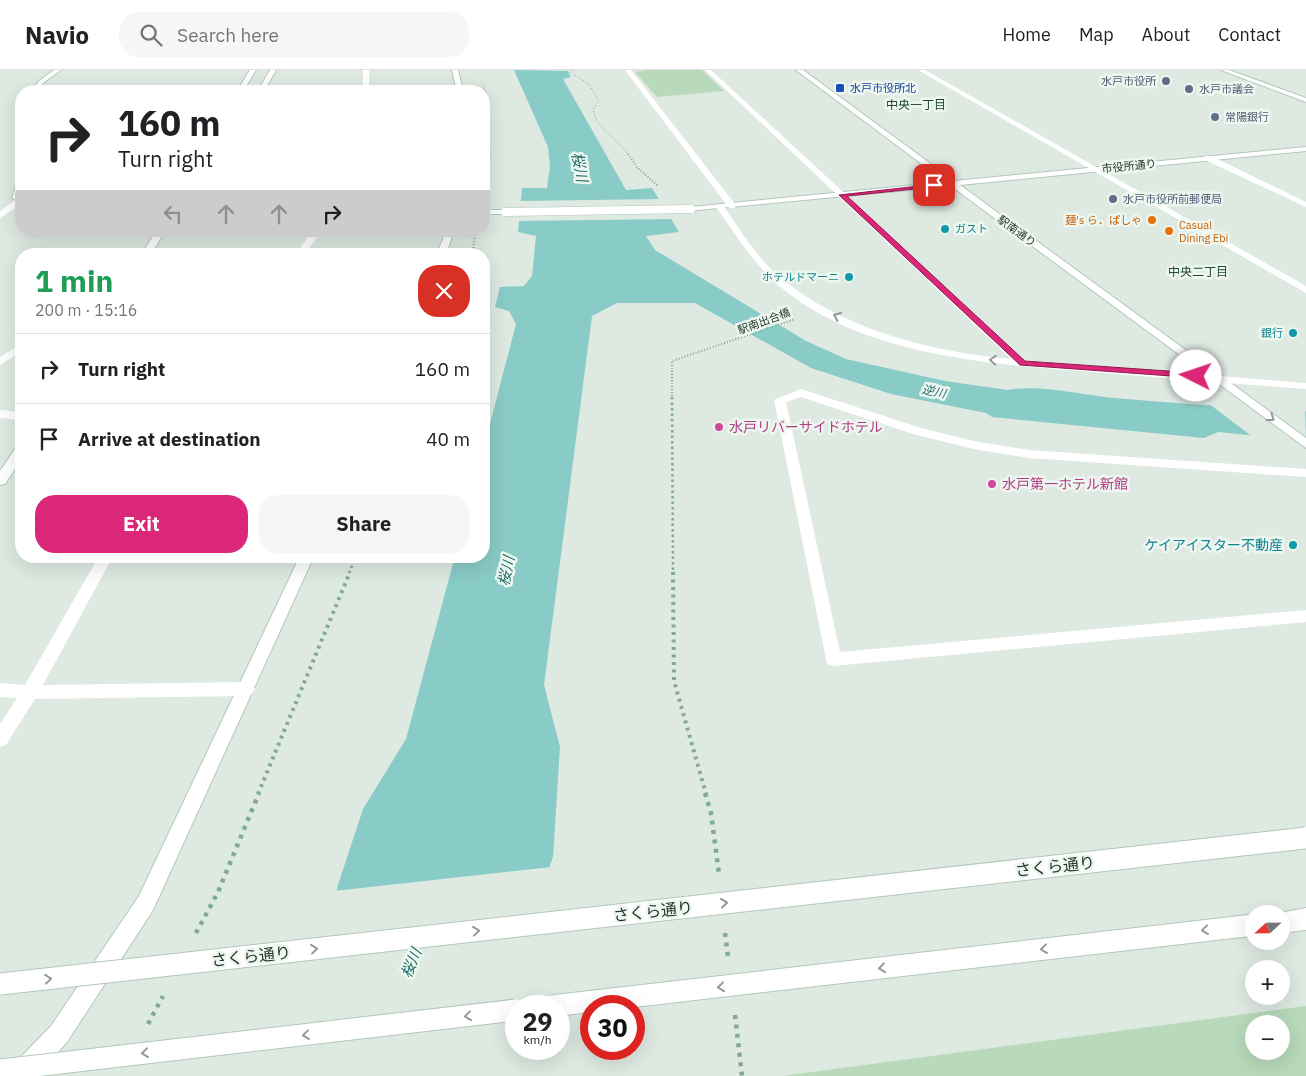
<!DOCTYPE html>
<html lang="en">
<head>
<meta charset="utf-8">
<style>
	:root { --surface:#fff; --page:#f6f6f6; --text:#202124; --muted:#757577; --line:#e0e0e0; --accent:#db2777 }
	body { margin:0; font-family:"IBM Plex Sans","Noto Sans JP",sans-serif; background:var(--page); color:var(--text); height:100vh; display:flex; flex-direction:column; font-size:19px; white-space:nowrap }
	* { box-sizing:border-box; margin:0 }
	p { font-size:16px; color:var(--muted) }
	.icon { flex:none; width:28px; height:28px; fill:none; stroke:currentColor; stroke-width:2; stroke-linecap:round; stroke-linejoin:round }
	.map { position:relative; flex:1; overflow:hidden }
	.details { position:absolute; left:15px; top:178px; width:475px; height:315px; display:flex; flex-direction:column; background:var(--surface); border-radius:20px; box-shadow:0 5px 20px #0002 }
	.details>* { flex:none }
	.top-card { position:absolute; left:15px; top:15px; width:475px; height:152px; border-radius:20px; box-shadow:0 5px 20px #0002; background:#fff; color:var(--text); overflow:hidden }
	.needle { width:32px; rotate:248deg }
	.controls { position:absolute; left:1245px; top:835px; display:grid; gap:10px }
	.controls a { display:grid; place-items:center; width:45px; height:45px; border-radius:50%; background:var(--surface); box-shadow:0 5px 20px #0002; font-size:25px }
	.speed { position:absolute; left:505px; top:925px; display:flex; gap:10px; font-size:25px; font-weight:700; text-align:center }
	.speed>* { display:grid; place-content:center; width:65px; height:65px; border-radius:50%; background:var(--surface); box-shadow:0 5px 20px #0002; line-height:1 }
	.speed small { font-size:12px; font-weight:400 }
	.speed .limit { border:8px solid #d22; background:#fff; color:#111 }
	.pin { position:absolute; display:grid; place-items:center; width:42px; height:42px; color:#fff; margin:-21px; border-radius:10px; box-shadow:0 2px 8px #0006 }
	.me { position:absolute; width:55px; margin:-28px; rotate:274deg; stroke-linejoin:round; filter:drop-shadow(0 0 4px #0008) }
	.turn { display:flex; align-items:center; gap:18px; height:105px; padding:0 20px; font-size:22px }
	.turn .icon { width:65px; height:65px; stroke-width:2.5 }
	.turn b { display:block; font-size:35px; line-height:42px }
	.lanes { display:flex; align-items:center; height:48px; padding:0 20px; background:#0003; justify-content:center; gap:25px; direction:ltr }
	.lanes .off { opacity:.35 }
	.round { display:grid; place-items:center; flex:none; width:52px; height:52px; border-radius:20px; background:var(--page) }
	.head { display:flex; align-items:center; justify-content:space-between; height:85px; padding:0 20px }
	h1 { font-size:30px; font-weight:700; line-height:38px; color:#1e9e55 }
	.primary-button { display:flex; gap:10px; margin-top:auto; padding:10px 20px }
	.primary-button a { flex:1; height:58px; border-radius:20px; background:var(--accent); color:#fff; font-size:20px; font-weight:700; line-height:58px; text-align:center }
	.primary-button a+a { background:var(--page); color:var(--text) }
	ul { padding:0; list-style:none }
	li { display:flex; align-items:center; gap:15px; height:70px; padding:0 20px; border-top:1px solid var(--line) }
	li div { flex:1 }
	li b { display:block; font-size:19px }
	li em { font-style:normal }
	header { display:flex; align-items:center; gap:30px; box-sizing:border-box; height:70px; padding:0 25px; background:var(--surface); border-bottom:1px solid var(--line) }
	header strong { font-size:24px }
	nav { display:flex; gap:28px; margin-inline-start:auto; font-size:18px }
	.search { width:350px; height:45px; background:var(--page); display:flex; align-items:center; gap:12px; box-sizing:border-box; padding:0 18px; border-radius:20px; color:var(--muted); font-size:19px }
	.map>svg:first-child { display:block }
	.green { fill:#b8d9ba; fill-rule:evenodd }
	.water { fill:#89cbc7 }
	.pier { fill:#dee9e2 }
	.lines { fill:none; stroke-linecap:round; stroke-linejoin:round }
	.secondary-casing { stroke:#b2c8bb; stroke-width:2 }
	.path-far4 { stroke:#80aa94; stroke-width:1; stroke-dasharray:1 2; stroke-linecap:butt }
	.path-far3 { stroke:#80aa94; stroke-width:2; stroke-dasharray:1 2; stroke-linecap:butt }
	.path-far2 { stroke:#80aa94; stroke-width:2.5; stroke-dasharray:2.5 3; stroke-linecap:butt }
	.path-far1 { stroke:#80aa94; stroke-width:4; stroke-dasharray:3 4.5; stroke-linecap:butt }
	.path { stroke:#80aa94; stroke-width:4.5; stroke-dasharray:4 5.5; stroke-linecap:butt }
	.street { fill:#fff; fill-rule:evenodd }
	.secondary { fill:#fff; fill-rule:evenodd }
	.secondary-bridge-far1-casing { stroke:#b2c8bb; stroke-width:9; stroke-linecap:butt }
	.secondary-bridge-casing { stroke:#b2c8bb; stroke-width:23; stroke-linecap:butt }
	.secondary-bridge-far1 { stroke:#fff; stroke-width:8 }
	.secondary-bridge { stroke:#fff; stroke-width:21 }
	.oneway { stroke:#909b96 }
	.route { fill:#db2777; stroke:#8e194d }
	.service-dot { fill:#5c6f8a; stroke:#eef6f0; stroke-width:2 }
	.transit-dot { fill:#1a4fb4; stroke:#eef6f0; stroke-width:2 }
	.food-dot { fill:#e8710a; stroke:#eef6f0; stroke-width:2 }
	.culture-dot { fill:#0f9aa8; stroke:#eef6f0; stroke-width:2 }
	.hotel-dot { fill:#d1479c; stroke:#eef6f0; stroke-width:2 }
	.labels { text-anchor:middle; dominant-baseline:central; stroke-width:5; stroke-linejoin:round; paint-order:stroke }
	.far-service-label { font-size:11px; fill:#4e5e75; stroke:#eef6f0; text-anchor:start }
	.far-transit-label { font-size:11px; fill:#164399; stroke:#eef6f0; text-anchor:start }
	.far-street-label { font-size:11px; fill:#21372c; stroke:#eef6f0 }
	.far-food-label { font-size:11px; fill:#c56008; stroke:#eef6f0; text-anchor:end }
	.far-culture-label { font-size:11px; fill:#0d838f; stroke:#eef6f0; text-anchor:end }
	.far-neighbourhood-label { font-size:12px; fill:#1e4834; stroke:#eef6f0 }
	.far-water-label { font-size:12px; font-style:italic; fill:#1f6f6a; stroke:#eef6f0 }
	.hotel-label { font-size:14px; fill:#b23c85; stroke:#eef6f0; text-anchor:start }
	.culture-label { font-size:14px; fill:#0d838f; stroke:#eef6f0; text-anchor:end }
	.water-label { font-size:15px; font-style:italic; fill:#1f6f6a; stroke:#eef6f0 }
	.near-street-label { font-size:16px; fill:#21372c; stroke:#eef6f0 }
</style>
</head>
<body>
<header>
<strong>Navio</strong>
<div class="search"><svg class="icon" aria-label="search" viewBox="0 0 24 24"><circle cx="10" cy="10" r="6"/><path d="M15 15l6 6"/></svg>Search here</div>
<nav><a>Home</a><a>Map</a><a>About</a><a>Contact</a></nav>
</header>
<div class="map">
<svg width="1306" height="1006" viewBox="0 0 1306 1006">
	<rect width="100%" height="100%" fill="#dee9e2"/>
	<g class="green">
		<path d="M650,0h52l22,21 -67,6 -22,-25z"/>
		<path d="M1306,936v70h-524zM1254,954h27v27h-27z"/>
	</g>
	<path class="water" d="M514,0l54,1 3,6 -8,2 63,111 26,-2 27,44 -33,4 9,14 151,91 40,18 99,22 63,9c29,-6 76,5 106,8 64,6 128,9 192,13v30l-88,-9 -14,6 -212,-21 -6,-4 -95,-19 -80,-26 -116,-65h-78l-25,13 -48,369 16,62 -7,110 -81,219h-179l45,-191 25,-76 43,-70 49,-183h29v-109l32,-123 -7,-13 -14,-4 5,-20 24,-1 8,-10 4,-40 -18,-4 4,-44h25l3,-22 -2,-19z"/>
	<g class="pier">
		<path d="M663,129l12,20 -159,2 2,-20z"/>
		<path d="M1208,333l97,5 1,35 -52,-5z"/>
		<path d="M552,797l-77,209h-184l43,-185z"/>
	</g>
	<g class="lines">
		<g class="secondary-casing">
			<g id="secondary">
				<path d="M54,0h7l-18,13 -6,8h-6l8,-10z"/>
				<path d="M250,0h6l-13,21h-6z"/>
				<path d="M270,0h6l-12,21h-6z"/>
				<path d="M452,0h6l5,21h-6z"/>
				<path d="M796,0h7l151,111 352,-34v4l-346,34 346,253v10l-355,-262 -263,25v-4h3l255,-25z"/>
				<path d="M1221,0h8l77,28v4z"/>
				<path d="M21,109v24l-9,-5 5,-17z"/>
				<path d="M484,140h21l4,2 -4,2h-21z"/>
				<path d="M156,161h9l-14,23h-9z"/>
				<path d="M446,161h8l-8,23h-9z"/>
				<path d="M21,377v13l-16,24 -5,1v-14l16,-23z"/>
				<path d="M300,486h14l-161,354 -86,132 -30,34h-21l-2,-6 3,-9 34,-35 88,-130z"/>
				<path d="M1306,838v22l-25,3v-19h-6z"/>
			</g>
		</g>
		<g class="path-far4">
			<path d="M572,0l-2,2 19,12 10,17 -6,8c4,22 24,28 36,46"/>
			<path d="M483,15l3,8 4,62"/>
		</g>
		<g class="path-far3">
			<path d="M628,84l9,13 21,19"/>
			<path d="M484,121l6,-37"/>
			<path d="M473,184l2,-23"/>
			<path d="M672,329v-38l123,-42"/>
		</g>
		<g class="path-far2">
			<path d="M672,327l1,176"/>
			<path d="M349,503l7,-17"/>
		</g>
		<g class="path-far1">
			<path d="M673,502l1,109 32,113"/>
			<path d="M258,724l92,-222"/>
		</g>
		<g class="path">
			<path d="M705,723l6,20 8,61"/>
			<path d="M196,863l22,-41 41,-99"/>
			<path d="M725,863l3,23"/>
			<path d="M735,945l7,61"/>
			<path d="M148,954l15,-28"/>
		</g>
		<g class="street">
			<rect x="363" y="0" width="6" height="21"/>
			<path d="M625,0h6l104,134v4h-6z"/>
			<path d="M705,0h6l314,290 281,23v6c-67,-5 -133,-10 -200,-16 -102,-8 -233,-14 -318,-80 -31,-23 -50,-55 -72,-86l1,-2h6c16,23 31,48 51,67 62,56 156,80 237,87z"/>
			<path d="M918,0h7l381,216v7z"/>
			<path d="M1205,86h6l95,46v5l-101,-47z"/>
			<path d="M17,129h4v5l-21,14v-7z"/>
			<path d="M312,161h9l-16,23h-9z"/>
			<path d="M21,274v8l-21,13v-8z"/>
			<path d="M801,319l120,39 57,14 51,8 277,19v8l-277,-19 -51,-8 -65,-16 -112,-37 -15,5 54,250 466,-42v12l-473,44 -6,-2 -53,-264z"/>
			<path d="M0,340l21,2v8l-21,-2z"/>
			<path d="M99,486h14l-70,129 203,-3 6,2 3,5 -3,5 -6,2 -211,3 -29,46 -6,2v-23l17,-26 -17,-1v-14l25,2z"/>
		</g>
		<use href="#secondary" class="secondary"/>
		<g class="secondary-bridge-far1-casing">
			<path id="secondary-bridge-far1" d="M505,142l186,-3"/>
		</g>
		<g class="secondary-bridge-casing">
			<g id="secondary-bridge">
				<path d="M0,914l1306,-146"/>
				<path d="M551,936l703,-81"/>
				<path d="M0,1000l516,-60"/>
			</g>
		</g>
		<use href="#secondary-bridge-far1" class="secondary-bridge-far1"/>
		<use href="#secondary-bridge" class="secondary-bridge"/>
	</g>
	<defs><path id="oneway-chevron" d="M-2-3.5L2.5 0L-2 3.5" fill="none" stroke-width="1.6" stroke-linecap="round" stroke-linejoin="round" transform="scale(1.25)"/></defs>
	<g class="oneway">
		<use href="#oneway-chevron" transform="translate(837 246) rotate(-155)"/>
		<use href="#oneway-chevron" transform="translate(993 290) rotate(-175)"/>
		<use href="#oneway-chevron" transform="translate(1271 348) rotate(36)"/>
		<use href="#oneway-chevron" transform="translate(724 833) rotate(-6)"/>
		<use href="#oneway-chevron" transform="translate(1205 860) rotate(173)"/>
		<use href="#oneway-chevron" transform="translate(476 861) rotate(-6)"/>
		<use href="#oneway-chevron" transform="translate(314 879) rotate(-6)"/>
		<use href="#oneway-chevron" transform="translate(1044 879) rotate(173)"/>
		<use href="#oneway-chevron" transform="translate(882 898) rotate(173)"/>
		<use href="#oneway-chevron" transform="translate(48 909) rotate(-6)"/>
		<use href="#oneway-chevron" transform="translate(721 917) rotate(173)"/>
		<use href="#oneway-chevron" transform="translate(468 946) rotate(173)"/>
		<use href="#oneway-chevron" transform="translate(306 965) rotate(173)"/>
		<use href="#oneway-chevron" transform="translate(145 983) rotate(173)"/>
	</g>
	<path class="route" d="M937,114l-3,3 -87,9 178,165 171,12 3,1v4l-179,-13 -181,-170z"/>
	<g class="service-dot">
		<circle cx="1166" cy="11" r="5"/>
		<circle cx="1189" cy="19" r="5"/>
		<circle cx="1215" cy="47" r="5"/>
		<circle cx="1113" cy="129" r="5"/>
	</g>
	<rect class="transit-dot" x="835" y="13" width="10" height="10" rx="2.5"/>
	<g class="food-dot">
		<circle cx="1152" cy="150" r="5"/>
		<circle cx="1169" cy="161" r="5"/>
	</g>
	<g class="culture-dot">
		<circle cx="945" cy="159" r="5"/>
		<circle cx="849" cy="207" r="5"/>
		<circle cx="1293" cy="263" r="5"/>
		<circle cx="1293" cy="475" r="5"/>
	</g>
	<g class="hotel-dot">
		<circle cx="719" cy="357" r="5"/>
		<circle cx="992" cy="414" r="5"/>
	</g>
	<g class="labels">
		<g class="far-service-label">
			<text x="1156" y="11" text-anchor="end">水戸市役所</text>
			<text x="1199" y="19">水戸市議会</text>
			<text x="1225" y="47">常陽銀行</text>
			<text x="1123" y="129">水戸市役所前郵便局</text>
		</g>
		<g class="far-transit-label">
			<text x="850" y="18">水戸市役所北</text>
		</g>
		<g class="far-street-label">
			<text transform="translate(1129 96) rotate(-6)">市役所通り</text>
			<text transform="translate(1017 161) rotate(36)">駅南通り</text>
			<text transform="translate(764 251) rotate(-20)">駅南出合橋</text>
		</g>
		<g class="far-food-label">
			<text x="1142" y="150">麺's ら．ぱしゃ</text>
			<text x="1179" y="155" text-anchor="start">Casual<tspan x="1179" dy="13">Dining Ebi</tspan></text>
		</g>
		<g class="far-culture-label">
			<text x="955" y="159" text-anchor="start">ガスト</text>
			<text x="839" y="207">ホテルドマーニ</text>
			<text x="1283" y="263">銀行</text>
		</g>
		<g class="far-neighbourhood-label">
			<text x="916" y="34">中央一丁目</text>
			<text x="1198" y="201">中央二丁目</text>
		</g>
		<g class="far-water-label">
			<text transform="translate(934 321) rotate(12)">逆川</text>
		</g>
		<g class="hotel-label">
			<text x="729" y="357">水戸リバーサイドホテル</text>
			<text x="1002" y="414">水戸第一ホテル新館</text>
		</g>
		<g class="culture-label">
			<text x="1283" y="475">ケイアイスター不動産</text>
		</g>
		<g class="water-label">
			<text transform="translate(580 97) rotate(79)">桜川</text>
			<text transform="translate(506 501) rotate(-79)">桜川</text>
			<text transform="translate(411 893) rotate(-67)">桜川</text>
		</g>
		<g class="near-street-label">
			<text transform="translate(1055 796) rotate(-6)">さくら通り</text>
			<text transform="translate(653 841) rotate(-6)">さくら通り</text>
			<text transform="translate(251 886) rotate(-6)">さくら通り</text>
		</g>
	</g>
</svg>
<div class="controls">
<a><svg class="needle" viewBox="-14 -14 28 28"><path d="M0-13l5 13h-10z" fill="#e53935"/><path d="M0 13l5-13h-10z" fill="#757577"/></svg></a>
<a>+</a>
<a>−</a>
</div>
<div class="speed"><div>29<small>km/h</small></div><div class="limit">30</div></div>
<div class="pin" style="left:934px;top:115px;background:#d93025"><svg class="icon" aria-label="arrive" viewBox="0 0 24 24"><path d="M6 21V4h12l-3 4 3 4H6"/></svg></div>
<svg class="me" style="left:1196px;top:306px" viewBox="-20 -20 40 40"><circle r="19" fill="#fff"/><path d="M0-13L10 11 0 6-10 11z" fill="#db2777"/></svg>
<div class="top-card">
<div class="turn"><svg class="icon" aria-label="right" viewBox="0 0 24 24"><path d="M7 20v-9h11M14 6l5 5-5 5"/></svg><div><b>160 m</b>Turn right</div></div>
<div class="lanes"><svg class="icon off" aria-label="left" viewBox="0 0 24 24"><path d="M17 20v-9H6M10 6l-5 5 5 5"/></svg><svg class="icon off" aria-label="ahead" viewBox="0 0 24 24"><path d="M12 20V5M6 11l6-6 6 6"/></svg><svg class="icon off" aria-label="ahead" viewBox="0 0 24 24"><path d="M12 20V5M6 11l6-6 6 6"/></svg><svg class="icon" aria-label="right" viewBox="0 0 24 24"><path d="M7 20v-9h11M14 6l5 5-5 5"/></svg></div>
</div>
<section class="details">
<div class="head"><div><h1>1 min</h1><p>200 m · 15:16</p></div><a class="round" style="background:#d93025;color:#fff"><svg class="icon" aria-label="close" viewBox="0 0 24 24"><path d="M6 6l12 12M18 6L6 18"/></svg></a></div>
<ul>
<li><svg class="icon" aria-label="right" viewBox="0 0 24 24"><path d="M7 20v-9h11M14 6l5 5-5 5"/></svg><div><b>Turn right</b></div><em>160 m</em></li>
<li><svg class="icon" aria-label="arrive" viewBox="0 0 24 24"><path d="M6 21V4h12l-3 4 3 4H6"/></svg><div><b>Arrive at destination</b></div><em>40 m</em></li>
</ul>
<div class="primary-button"><a>Exit</a><a>Share</a></div>
</section>
</div>
</body>
</html>
